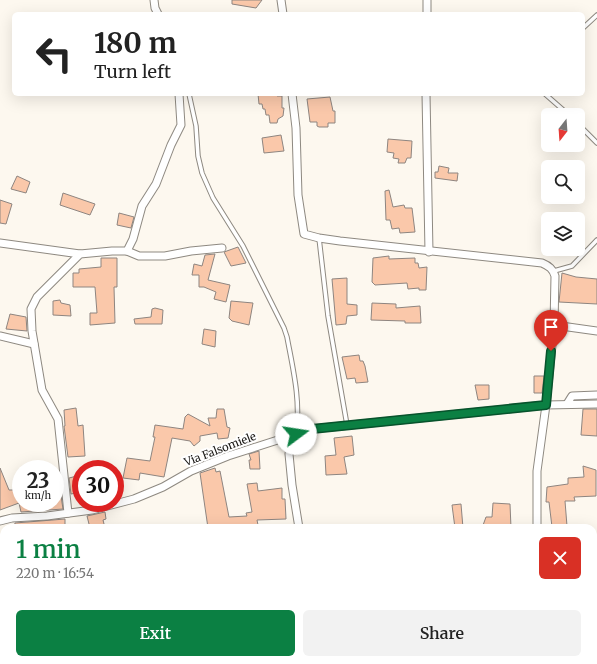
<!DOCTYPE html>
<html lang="en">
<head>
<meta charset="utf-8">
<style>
	:root { --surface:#fff; --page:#f2f2f2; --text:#222; --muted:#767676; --accent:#0b8043 }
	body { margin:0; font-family:Merriweather,serif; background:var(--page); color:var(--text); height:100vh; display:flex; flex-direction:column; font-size:15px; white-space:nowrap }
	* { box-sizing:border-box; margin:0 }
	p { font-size:13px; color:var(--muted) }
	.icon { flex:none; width:22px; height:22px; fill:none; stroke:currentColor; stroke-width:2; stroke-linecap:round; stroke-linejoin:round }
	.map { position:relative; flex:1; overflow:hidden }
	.drawer { position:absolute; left:0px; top:524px; width:597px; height:140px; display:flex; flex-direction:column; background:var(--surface); border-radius:12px 12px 0 0; box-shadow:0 4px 16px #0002 }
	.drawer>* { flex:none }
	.hud { position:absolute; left:12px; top:12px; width:573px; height:84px; border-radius:6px; box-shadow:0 4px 16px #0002; background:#fff; color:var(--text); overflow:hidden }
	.needle { width:26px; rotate:197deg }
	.fabs { position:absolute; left:541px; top:108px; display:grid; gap:8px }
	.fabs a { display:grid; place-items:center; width:44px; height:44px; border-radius:6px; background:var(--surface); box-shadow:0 4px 16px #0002; font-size:20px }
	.speed { position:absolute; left:12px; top:460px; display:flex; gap:8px; font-size:20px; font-weight:700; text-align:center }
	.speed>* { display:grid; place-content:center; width:52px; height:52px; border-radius:50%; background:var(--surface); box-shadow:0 4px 16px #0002; line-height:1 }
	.speed small { font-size:10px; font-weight:400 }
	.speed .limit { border:6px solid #d22; background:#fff; color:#111 }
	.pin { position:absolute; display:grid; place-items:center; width:34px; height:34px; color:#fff; margin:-41px -17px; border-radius:50% 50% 50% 0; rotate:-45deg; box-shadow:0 0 4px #0007 }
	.pin .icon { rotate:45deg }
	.me { position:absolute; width:44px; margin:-22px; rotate:76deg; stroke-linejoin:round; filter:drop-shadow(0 0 3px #0008) }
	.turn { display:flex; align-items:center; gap:14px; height:84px; padding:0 16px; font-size:18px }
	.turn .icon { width:52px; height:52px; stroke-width:2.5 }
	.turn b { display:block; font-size:28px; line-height:34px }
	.round { display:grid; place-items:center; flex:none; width:42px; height:42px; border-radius:6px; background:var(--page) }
	.overview { display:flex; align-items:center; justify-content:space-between; height:68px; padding:0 16px }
	h1 { font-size:24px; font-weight:600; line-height:30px; color:var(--accent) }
	.button { display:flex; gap:8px; margin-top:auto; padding:8px 16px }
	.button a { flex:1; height:46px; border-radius:6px; background:var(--accent); color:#fff; font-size:16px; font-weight:600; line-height:46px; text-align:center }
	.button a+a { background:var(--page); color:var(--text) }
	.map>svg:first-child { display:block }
	.building { fill:#fac8aa; stroke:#8e8580 }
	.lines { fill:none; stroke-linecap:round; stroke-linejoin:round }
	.service-casing { stroke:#8e8981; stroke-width:5.5 }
	.minor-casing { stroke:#8e8981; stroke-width:9 }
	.service { stroke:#fff; stroke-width:3.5 }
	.minor { stroke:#fff; stroke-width:7 }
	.route-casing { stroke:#07532c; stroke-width:10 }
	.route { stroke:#0b8043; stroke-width:7 }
	.labels { text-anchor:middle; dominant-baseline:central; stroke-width:4; stroke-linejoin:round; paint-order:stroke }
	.street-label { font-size:11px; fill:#191714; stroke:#fff }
</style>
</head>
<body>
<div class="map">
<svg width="597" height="664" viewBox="0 0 597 664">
	<rect width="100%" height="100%" fill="#fdf8ef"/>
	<g class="building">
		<path d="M232,0h30l-6,8 -24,-4z"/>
		<path d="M258,94h19v2h5v12h2l-1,8 -5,3 -1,4h-7l-1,-8h-3l-1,-6h-2l-1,-5h-3z"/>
		<path d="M330,97l3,14h2v12h-7v4h-9l-2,-1v-4h-7l-3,-23z"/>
		<path d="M281,135l3,16 -20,2 -2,-15z"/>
		<path d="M388,139l24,2 -1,17h-4l-2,5h-7l1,-4 -6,-1 1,-5 -7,-1z"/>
		<path d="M439,166l10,2 -1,5h10l-1,8 -22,-3v-6h3z"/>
		<path d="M17,176l13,6 -4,11 -15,-4z"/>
		<path d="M389,190l4,17 11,-2 1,3h7l3,24 -15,1 -1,-5 -7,1 -2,-9h-4l-1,-29z"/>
		<path d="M63,193l32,11 -5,11 -30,-10z"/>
		<path d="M0,200l12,4 -6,20 -6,-1z"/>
		<path d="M119,213l15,4 -3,11 -14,-3z"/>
		<path d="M238,247l8,16 -15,3 -7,-14z"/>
		<path d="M215,254l-7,26 22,5 -4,17 -12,-3 2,-7 -12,-5h-5v-12h-7l2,-11 8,2 3,-11z"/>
		<path d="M389,256v3l26,-1v5h3l1,5 8,-1 -1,23h-7v-2l-11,1 -1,-6 -32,2 -3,-3 1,-24z"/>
		<path d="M101,258h16v29h-3l1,36 -25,2v-12h7l-2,-26h-22v-14h6v-4l22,-2z"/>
		<path d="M562,273l14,4 21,2v25l-38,-2z"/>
		<path d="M347,278v26l10,1v10l-10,1 -1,8 -10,1 -4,-46z"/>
		<path d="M60,300l1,3 9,2 1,11 -18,-1v-14z"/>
		<path d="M231,301l22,2 -4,22 -17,-4 -3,-3z"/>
		<path d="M372,303l24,1v4l24,-2 1,17h-16v-2l-34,-1z"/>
		<path d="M155,308l8,2 -1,14h-27l-1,-5 17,-2 1,-8z"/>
		<path d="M10,314l16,3 1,14 -21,-2z"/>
		<path d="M204,329l12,2 -1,16 -13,-3z"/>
		<path d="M359,355l1,6h3l2,5 3,16 -12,1 -1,-5 -8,1 -5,-22z"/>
		<path d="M534,376h10l-2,17h-8z"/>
		<path d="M475,385h14v14l-11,1z"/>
		<path d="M76,408l2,18 5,-1 2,31 -17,1 -4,-31h1l-1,-16z"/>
		<path d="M217,409h7l3,18 3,1 -2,10 -10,1 -1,-6 -17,3v5l-6,5 -4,-5 -18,-3 -8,39 -24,-4 -1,7 -16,-2 4,-20 23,3 5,-24h-2l2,-12 28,4 2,-12 3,-3 22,12 -2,-8h8z"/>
		<path d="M583,409h14v27l-16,-1z"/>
		<path d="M352,436l2,19 -10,2 3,17 -21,1 -1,-19 11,-1 -2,-17z"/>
		<path d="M259,451l1,18h-10l-1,-9h2l-2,-6z"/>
		<path d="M583,466l13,4v26l-22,1 1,4h-10l2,25 -15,1 -3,-25h-3l1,-15 21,-3v-6l16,-1z"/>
		<path d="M0,468l9,22h12v12l-2,1h36v-14h5l3,20 -42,3 -2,-9 -19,7z"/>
		<path d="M215,468l1,4 4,-1 9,46 18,-1 -1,-3 6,-1 -5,-28 10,-1 1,8 24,-3v11h3l1,20 -29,1 1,5 -7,1v2h-10v-2l-33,2 -8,-55z"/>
		<path d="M81,475v17l-10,2 -2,-16z"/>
		<path d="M493,503l17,1 1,24h-29l4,-11h6z"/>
		<path d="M461,504l2,24h-8l-3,-23z"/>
		<path d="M105,512l1,7 -3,1 2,8h-15l-3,-12z"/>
		<path d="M65,519v6l-31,1v2h-20l1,-5z"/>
	</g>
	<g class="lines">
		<g class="service-casing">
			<g id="service">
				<path d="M583,28l14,-13"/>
				<path d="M189,94l7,32 2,30 4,17 11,25 30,48 41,82 3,9c6,32 14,64 9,97"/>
				<path d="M545,94l24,21"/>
				<path d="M578,124l19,19"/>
				<path d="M319,238l9,78 19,109"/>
				<path d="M554,271l18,-5 25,-26"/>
			</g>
		</g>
		<g class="minor-casing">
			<g id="minor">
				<path d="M154,0l1,8 3,6"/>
				<path d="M281,0l2,14"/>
				<path d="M427,14v-14"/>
				<path d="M292,94l4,34 2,67 6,39 15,4 21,3 202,22c7,3 11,6 13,13l-1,49 -8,80 -9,66v57"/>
				<path d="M426,94l3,158"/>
				<path d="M0,243l80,11"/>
				<path d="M127,251l12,5h26l26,-5 31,-3"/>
				<path d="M554,325l43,6"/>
				<path d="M0,336l34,8"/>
				<path d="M567,404l5,-8 25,-1"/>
				<path d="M292,435l-3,19 3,31 7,43"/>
				<path d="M68,513l-10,-94 -16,-29 -10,-59 -1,-22 6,-12 43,-43 32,-3h15l6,-12 9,-33 14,-22 15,-39 10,-20 -2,-31"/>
				<path d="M0,521l12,-3 35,-2 45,-6 42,-11 29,-12 28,-16 37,-15 84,-27 234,-24 51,-1"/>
				<path d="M0,568l4,35"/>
				<path d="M9,660v4"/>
				<path d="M323,660l1,4"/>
			</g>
		</g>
		<use href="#service" class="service"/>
		<use href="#minor" class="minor"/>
	</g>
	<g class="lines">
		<g class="route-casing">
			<path id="route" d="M296,434l16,-5 234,-24 5,-54"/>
		</g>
		<use href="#route" class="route"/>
	</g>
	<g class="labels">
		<g class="street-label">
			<text transform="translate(220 449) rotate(-21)">Via Falsomiele</text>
		</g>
	</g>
</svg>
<div class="fabs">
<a><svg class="needle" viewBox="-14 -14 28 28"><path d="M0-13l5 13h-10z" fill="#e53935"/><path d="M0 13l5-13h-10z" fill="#767676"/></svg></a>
<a><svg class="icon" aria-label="search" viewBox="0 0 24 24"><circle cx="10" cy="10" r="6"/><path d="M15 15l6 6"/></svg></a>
<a><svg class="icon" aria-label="layers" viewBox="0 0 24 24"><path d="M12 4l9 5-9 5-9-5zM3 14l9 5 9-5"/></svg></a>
</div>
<div class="speed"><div>23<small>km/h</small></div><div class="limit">30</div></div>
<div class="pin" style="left:551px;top:351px;background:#d93025"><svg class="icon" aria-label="arrive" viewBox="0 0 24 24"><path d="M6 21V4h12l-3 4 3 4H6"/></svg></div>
<svg class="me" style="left:296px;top:434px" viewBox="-20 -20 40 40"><circle r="19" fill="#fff"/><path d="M0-13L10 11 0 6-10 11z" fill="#0b8043"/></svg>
<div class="hud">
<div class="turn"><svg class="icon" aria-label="left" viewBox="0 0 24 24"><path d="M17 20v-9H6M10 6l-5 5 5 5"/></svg><div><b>180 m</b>Turn left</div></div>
</div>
<section class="drawer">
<div class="overview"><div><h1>1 min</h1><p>220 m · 16:54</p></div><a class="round" style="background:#d93025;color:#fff"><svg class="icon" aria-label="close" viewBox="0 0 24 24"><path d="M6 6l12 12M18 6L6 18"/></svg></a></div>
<div class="button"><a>Exit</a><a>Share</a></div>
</section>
</div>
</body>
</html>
